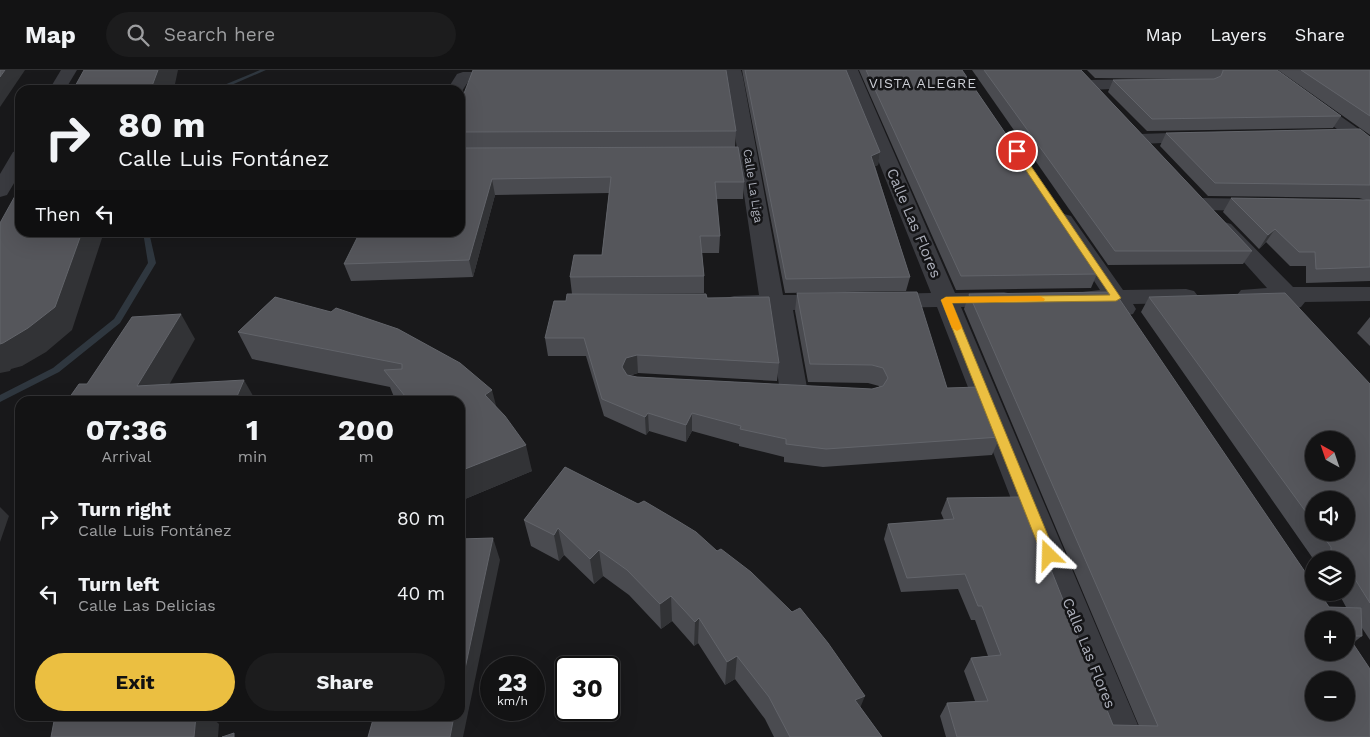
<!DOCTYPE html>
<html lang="en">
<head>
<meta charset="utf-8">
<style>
	:root { --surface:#131314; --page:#1c1c1d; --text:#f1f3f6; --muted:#9d9ea0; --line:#323234; --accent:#ebbf41 }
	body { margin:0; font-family:"Work Sans",sans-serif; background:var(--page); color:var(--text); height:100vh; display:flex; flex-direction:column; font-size:19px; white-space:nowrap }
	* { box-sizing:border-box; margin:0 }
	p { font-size:16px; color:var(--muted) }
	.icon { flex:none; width:28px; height:28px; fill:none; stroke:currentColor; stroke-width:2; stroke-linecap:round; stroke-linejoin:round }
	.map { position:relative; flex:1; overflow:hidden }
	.panel { position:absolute; left:15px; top:326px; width:450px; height:325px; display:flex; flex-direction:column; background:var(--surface); border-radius:15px; box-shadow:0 5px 20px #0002,0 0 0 1px var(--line) }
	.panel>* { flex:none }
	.guide { position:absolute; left:15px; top:15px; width:450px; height:152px; border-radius:15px; box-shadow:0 5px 20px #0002,0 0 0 1px var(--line); background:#131314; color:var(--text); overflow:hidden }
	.needle { width:32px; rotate:320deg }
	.controls { position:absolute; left:1305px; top:361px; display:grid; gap:10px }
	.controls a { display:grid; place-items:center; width:50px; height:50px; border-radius:50%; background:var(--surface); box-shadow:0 5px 20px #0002,0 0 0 1px var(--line); font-size:25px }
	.speed { position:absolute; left:480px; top:586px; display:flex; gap:10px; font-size:25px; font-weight:700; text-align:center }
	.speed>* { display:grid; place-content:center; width:65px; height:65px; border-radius:50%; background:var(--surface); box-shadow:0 5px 20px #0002,0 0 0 1px var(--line); line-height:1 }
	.speed small { font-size:12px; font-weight:400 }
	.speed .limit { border:2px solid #111; border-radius:8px; background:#fff; color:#111 }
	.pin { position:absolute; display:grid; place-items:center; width:42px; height:42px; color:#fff; margin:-21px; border:2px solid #fff; border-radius:50%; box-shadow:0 1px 5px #0007 }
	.me { position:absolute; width:55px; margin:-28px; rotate:338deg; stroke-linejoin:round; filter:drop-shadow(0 0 4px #0008) }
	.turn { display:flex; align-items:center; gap:18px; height:105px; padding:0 20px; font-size:22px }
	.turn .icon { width:65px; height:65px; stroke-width:2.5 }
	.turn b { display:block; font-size:35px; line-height:42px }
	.then { display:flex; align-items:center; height:48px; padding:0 20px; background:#0003; gap:10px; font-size:19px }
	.eta { display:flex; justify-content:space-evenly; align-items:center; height:85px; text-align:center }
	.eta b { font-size:30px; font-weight:700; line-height:35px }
	.cta { display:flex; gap:10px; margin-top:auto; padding:10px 20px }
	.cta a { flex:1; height:58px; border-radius:30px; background:var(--accent); color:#111; font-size:20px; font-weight:700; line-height:58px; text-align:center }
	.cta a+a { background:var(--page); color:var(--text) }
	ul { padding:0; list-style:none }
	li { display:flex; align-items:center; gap:15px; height:75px; padding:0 20px }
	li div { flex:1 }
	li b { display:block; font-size:19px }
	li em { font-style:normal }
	header { display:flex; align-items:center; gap:30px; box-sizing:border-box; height:70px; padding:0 25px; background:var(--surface); border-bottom:1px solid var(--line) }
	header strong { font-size:24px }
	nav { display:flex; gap:28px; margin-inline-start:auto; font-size:18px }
	.search { width:350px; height:45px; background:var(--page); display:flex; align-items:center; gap:12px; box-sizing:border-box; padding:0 18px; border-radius:28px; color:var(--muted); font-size:19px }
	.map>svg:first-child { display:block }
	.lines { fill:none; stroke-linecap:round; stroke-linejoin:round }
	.stream { fill:#2f373f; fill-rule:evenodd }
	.minor { fill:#3a3b40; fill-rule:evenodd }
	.tertiary { fill:#3a3b40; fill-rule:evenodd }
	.wall { fill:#4a4b50; fill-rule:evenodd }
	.shaded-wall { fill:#323336 }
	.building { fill:#55565b; stroke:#62646a; fill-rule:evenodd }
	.route { fill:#ebbf41; stroke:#997c2a }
	.slow { fill:#f59e0b }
	.labels { text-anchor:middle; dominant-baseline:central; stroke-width:5; stroke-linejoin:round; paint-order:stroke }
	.far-street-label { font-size:12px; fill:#acafba; stroke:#141416 }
	.far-neighbourhood-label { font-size:14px; letter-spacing:1px; fill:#cdcfd6; stroke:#141416 }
	.street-label { font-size:15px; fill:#acafba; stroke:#141416 }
</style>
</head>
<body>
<header>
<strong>Map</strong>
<div class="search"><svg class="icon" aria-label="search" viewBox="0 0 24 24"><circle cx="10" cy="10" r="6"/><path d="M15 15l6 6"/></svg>Search here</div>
<nav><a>Map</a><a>Layers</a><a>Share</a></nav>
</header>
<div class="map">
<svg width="1370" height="667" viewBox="0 0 1370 667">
	<rect width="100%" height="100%" fill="#19191b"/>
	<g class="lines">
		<g class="stream">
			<path d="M260,0h6l-46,20h-8z"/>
			<path d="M143,162h6l7,31 -36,60 -61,49 -59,30v-7l53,-27 61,-49 34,-56z"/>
		</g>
		<g class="minor">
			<path d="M725,0h16l2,7 40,218h51l8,2 4,5 -4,5 -8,2 -41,1 15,83 -4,7 -10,2 -10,-2 -4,-7 -11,-83h-35l-8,-2 -4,-5 4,-5 8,-2 25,-1 -20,-134 -45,-2 -2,-4 2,-4 43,-2 -10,-67h-36l-6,-2 -2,-3 2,-3 6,-2h35z"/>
			<path d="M842,0h16l97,223 49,-1 8,2 4,5 -4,5 -8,2 -43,1 182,430h-40l-166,-430 -55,1 -8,-2 -4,-5 4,-5 8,-2 49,-1z"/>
			<path d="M463,2h45l6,2 2,3 -2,3 -6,2h-40l-8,12v-4h-13l10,-16z"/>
			<path d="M1148,9l6,2 2,3 -2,3 -65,3 -6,-2 -2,-3 2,-3 6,-2z"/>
			<path d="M1201,62l6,1 3,4 -3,4 -67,3 -6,-1 -3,-4 3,-4 6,-1z"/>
			<path d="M1201,128l64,1 7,2 3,4 -3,4 -7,2 -64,-1 -7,-2 -3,-4 3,-4z"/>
			<path d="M1064,144l7,2 52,74 63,-1 8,2 4,5 -4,5 -8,2 -53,1 3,5 -3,5 -9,2 -9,-2 -6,-9h-27l-8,-2 -4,-5 4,-5 26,-3 -46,-70 3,-4z"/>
			<path d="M1224,152l7,2 62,63h77v14l-65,1 -4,5c-9,3 -15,2 -21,-5h-31l-8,-2 -4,-5 4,-5 26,-2 -54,-60 4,-4z"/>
		</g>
		<g class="tertiary">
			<path d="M61,0h16l-12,20h-16z"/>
			<path d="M1257,0h18l95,67v13l-6,-1z"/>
			<path d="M20,80v23l-13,22 -7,2v-23l13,-22z"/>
		</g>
	</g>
	<g class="wall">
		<path d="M742,0h104l34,82 -2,13 -3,1 35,111 -4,14 -121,2z"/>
		<path d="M859,0h103l124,181 -2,4 13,19 -6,14 -135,2z"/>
		<path d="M972,0h109l171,181 -9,13 -135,1z"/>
		<path d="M1087,0h190l64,46 -8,12 -186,3 -39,-39 5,-12 59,-1 -77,-1z"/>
		<path d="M1278,0h92v65z"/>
		<path d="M460,34l276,27 -1,16 9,35 -1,17h-27l4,37 -1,17h-17l2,23v17l-132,1 -2,-17 32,-22 7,-62 -114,2 -22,82 -122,4 -7,-17 116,-32z"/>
		<path d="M1166,63l204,4v144l-64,2v-17h-16l-24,-24 -7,7 -36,-37 8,-14 135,2 -7,-2 -151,-2 -48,-50z"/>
		<path d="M797,223l150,95 53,49 -8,18 -169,12 -39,-5v-5l-45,-11v-2l-47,-13 -6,11 -37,-11 -3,4 -42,-19 -18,-60h-38l-3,-18 162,-40 72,65 -2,18 -139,-8 -9,3 8,1 235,12 7,-2v-1l-11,-3 -60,-1 -13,-71z"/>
		<path d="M969,224l360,313h17l-8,-15h8v-32h-32l-173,-248 8,-15 221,87v256l-8,-12v8l-9,7 17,94h-424l-6,-21 7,-13 28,-2 -11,-30 7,-13 17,-2 -13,-36h-4l-13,-31 -57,3 -17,-53 4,-15 56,-4 -3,-7 6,-15 166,227 26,1 -175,-417zM1314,430l32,32h-32z"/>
		<path d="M275,227l222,111 35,63 -67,28 -5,-16v-82h-63l-3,-4 -4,-10 -138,-28 -14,-27z"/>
		<path d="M1370,247v29l-13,-13z"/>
		<path d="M565,397l295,240 22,30h-108l-9,-18 -30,-40 -10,6 -27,-42 -4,3 -22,-25 -11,8 -32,-34 -26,-19 -9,8 -30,-29 -5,6 -28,-15 -7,-26z"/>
	</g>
	<g class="shaded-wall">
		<path d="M5,0h20l-25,37v-30z"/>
		<path d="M158,0h20l-3,14 -6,1 -2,5h-35l1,-2z"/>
		<path d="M880,82l-2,13 -9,4 2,-13z"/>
		<path d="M492,109l3,16 -22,82 -4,-17z"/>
		<path d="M1275,159l-9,13 -7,7 9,-14z"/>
		<path d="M82,162h22l-32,98 -26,22 -24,14 -11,3 -1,2 -10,2v-29z"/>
		<path d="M181,244l14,25 -35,62 -23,-15z"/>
		<path d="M637,285l1,18 -11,3 -5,-9 4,-9z"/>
		<path d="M244,310l12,21h-21z"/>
		<path d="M492,320l7,27 -14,-22z"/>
		<path d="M648,343l1,18 -3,4 -1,-18z"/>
		<path d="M692,343v18l-6,11v-17z"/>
		<path d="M526,375l6,26 -67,28 -5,-16v-12z"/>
		<path d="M0,437l9,9 -9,26z"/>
		<path d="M558,458l6,27 -5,6 -5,-26z"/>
		<path d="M493,468l7,22 -37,177h-13l4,-21h6v-26z"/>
		<path d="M599,480l4,26 -9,8 -4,-25z"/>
		<path d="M671,526l1,25 -11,8 -1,-25z"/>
		<path d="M699,548l-1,25 -4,3 1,-24z"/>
		<path d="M737,586l-2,23 -10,6 2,-23z"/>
		<path d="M865,626l-9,22 -1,-18z"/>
		<path d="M196,646h14l9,8 -1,13h-24z"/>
	</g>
	<g class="building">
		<path d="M0,0h5l-5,7z"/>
		<path d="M84,0h74l-6,16 -19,2 -1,2h-59z"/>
		<path d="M473,0h253l10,61 -276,1v-28z"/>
		<path d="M745,0h101l34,82 -9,4 39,121 -124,2z"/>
		<path d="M866,0h96l124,181h-5l16,23 -136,2z"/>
		<path d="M984,0h97l171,181h-137z"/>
		<path d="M1223,0h54l64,46 -189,3 -39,-39 101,-1 7,-3 2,-5z"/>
		<path d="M1301,0h69v46z"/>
		<path d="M1360,59l10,8v48l-155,-2 -49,-50z"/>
		<path d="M738,77l6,35h-29l5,54h-20l4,40 -134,1 4,-22h28l9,-78 -119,2 -23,81 -125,4 16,-32h100v-84z"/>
		<path d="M20,117v45h62l-27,75 -27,21 -25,15 -3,1v-121z"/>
		<path d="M1231,128l139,2v67l-54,2 -1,-17h-16l-24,-23 -7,6z"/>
		<path d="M917,222l30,96 32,-1 21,50 -174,12 -40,-5v-5l-46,-10 1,-3 -49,-13 -6,12 -38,-12 -3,4 -43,-18 -18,-61h-39l9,-37h12l1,-7h139l1,4 62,-1 10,66 -142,-8 -11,3 -4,9 5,8 10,2 235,12 11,-3 5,-8 -5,-10 -11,-3 -62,-1 -13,-71z"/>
		<path d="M1111,222l5,6 2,-1 196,288v7h5l10,15 32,1 1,28h-11l-1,3 20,30v68h-413l-10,-34 41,-2 -17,-43 30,-3 -19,-49h-4l-13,-32 -58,4 -19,-54 66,-5 -7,-21 75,-1 91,228 45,1 -189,-432zM1314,550h32v32h-32zM1314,610h32v32h-32z"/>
		<path d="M1285,223l85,91v219l-17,-27h-7v-16h-15v-13l-11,-15h26v-32h-32v23l-165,-226zM1314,370h32v32h-32z"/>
		<path d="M275,227l56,15 5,-4 62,21 62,34 32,27 -7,5 20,21 21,29 -66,26v-70h-51l-25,-31 18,-1v-5l-164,-32z"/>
		<path d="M181,244l-44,72 107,-6 -9,21h-168l12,-17h8l45,-67z"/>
		<path d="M565,397l73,37 6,-3 34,20 18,11 21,19 4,-2 30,23 41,40 8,-4 28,35 37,53 -10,4 27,37h-92l-21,-40 -32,-41 -10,6 -28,-44 -4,4 -24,-26 -11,8 -33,-34 -28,-20 -9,9 -32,-31 -4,7 -30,-15z"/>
		<path d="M493,468l-27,126 -6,26v-151z"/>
		<path d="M55,646h98v1l4,-1h39l-2,21h-143z"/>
		<path d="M374,646h80l-4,21h-82z"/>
		<path d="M234,663v4h-12z"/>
	</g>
	<path class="route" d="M1015,80h5l101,148 -5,3 -164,2 104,252 -2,4 -5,2 -5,-2 -2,-4 -101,-255 5,-3 164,-2 -97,-144z"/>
	<path class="slow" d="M1040,226l5,3 -1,2 -92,2 10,25 -5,3 -5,-3 -11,-28 5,-3z"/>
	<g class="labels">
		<g class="far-street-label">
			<text transform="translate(753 116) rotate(81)">Calle La Liga</text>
		</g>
		<g class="far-neighbourhood-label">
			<text x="923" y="13">VISTA ALEGRE</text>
		</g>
		<g class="street-label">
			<text transform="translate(914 153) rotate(67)">Calle Las Flores</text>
			<text transform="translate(1089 583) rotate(68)">Calle Las Flores</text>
		</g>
	</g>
</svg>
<div class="controls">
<a><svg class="needle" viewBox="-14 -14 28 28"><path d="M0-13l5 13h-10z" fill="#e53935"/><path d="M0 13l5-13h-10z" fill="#9d9ea0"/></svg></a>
<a><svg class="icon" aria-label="sound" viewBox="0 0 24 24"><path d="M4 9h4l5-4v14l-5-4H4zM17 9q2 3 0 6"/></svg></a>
<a><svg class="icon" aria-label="layers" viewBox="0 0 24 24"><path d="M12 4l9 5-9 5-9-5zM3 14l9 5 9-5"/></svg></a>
<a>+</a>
<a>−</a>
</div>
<div class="speed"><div>23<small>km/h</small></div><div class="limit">30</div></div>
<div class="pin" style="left:1017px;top:81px;background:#d93025"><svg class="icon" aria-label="arrive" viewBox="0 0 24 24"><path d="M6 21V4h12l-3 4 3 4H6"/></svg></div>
<svg class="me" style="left:1049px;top:485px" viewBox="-20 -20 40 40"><path d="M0-17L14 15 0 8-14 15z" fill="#ebbf41" stroke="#fff" stroke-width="4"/></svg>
<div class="guide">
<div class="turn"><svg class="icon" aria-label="right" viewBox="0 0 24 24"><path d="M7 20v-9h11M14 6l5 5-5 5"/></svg><div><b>80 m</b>Calle Luis Fontánez</div></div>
<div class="then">Then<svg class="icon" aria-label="left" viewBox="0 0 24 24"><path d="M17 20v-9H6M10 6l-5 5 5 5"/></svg></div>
</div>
<section class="panel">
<div class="eta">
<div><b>07:36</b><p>Arrival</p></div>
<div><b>1</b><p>min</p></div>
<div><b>200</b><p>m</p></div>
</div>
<ul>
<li><svg class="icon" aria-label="right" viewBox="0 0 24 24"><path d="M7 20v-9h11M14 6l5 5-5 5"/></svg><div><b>Turn right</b><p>Calle Luis Fontánez</p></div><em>80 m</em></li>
<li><svg class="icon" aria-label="left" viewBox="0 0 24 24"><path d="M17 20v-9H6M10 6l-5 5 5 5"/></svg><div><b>Turn left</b><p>Calle Las Delicias</p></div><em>40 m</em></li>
</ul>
<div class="cta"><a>Exit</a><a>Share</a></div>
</section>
</div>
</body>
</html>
